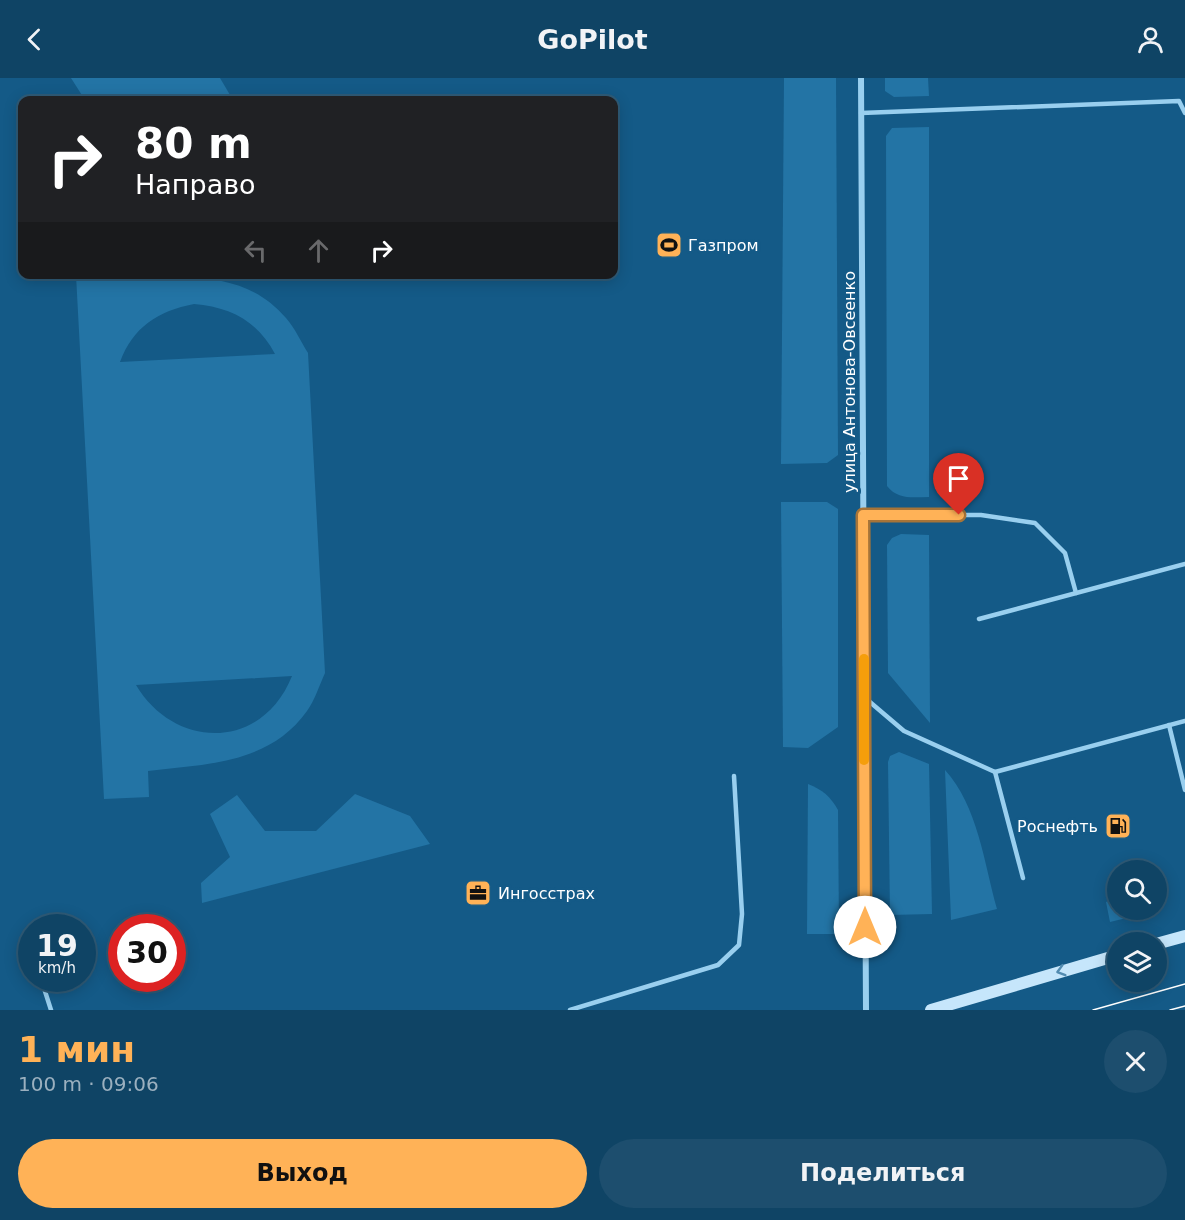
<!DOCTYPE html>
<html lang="ru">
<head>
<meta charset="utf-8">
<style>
	:root { --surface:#0f4465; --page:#1d4e6e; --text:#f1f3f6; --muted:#9bb0bf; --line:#2f5c79; --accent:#ffb257 }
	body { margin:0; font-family:"DejaVu Sans",sans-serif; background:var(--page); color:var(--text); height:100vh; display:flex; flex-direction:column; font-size:22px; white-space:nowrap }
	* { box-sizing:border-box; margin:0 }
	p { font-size:20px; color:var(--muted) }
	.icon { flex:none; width:33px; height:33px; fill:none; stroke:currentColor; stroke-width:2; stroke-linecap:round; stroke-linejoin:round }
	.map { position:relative; height:932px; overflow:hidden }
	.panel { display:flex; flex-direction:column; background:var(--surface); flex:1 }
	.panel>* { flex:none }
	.top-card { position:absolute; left:18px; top:18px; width:600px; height:183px; border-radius:12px; box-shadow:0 3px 15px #0003,0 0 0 2px var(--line); background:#202124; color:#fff; overflow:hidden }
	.buttons { position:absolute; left:1107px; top:782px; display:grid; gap:12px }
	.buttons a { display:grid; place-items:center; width:60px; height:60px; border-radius:50%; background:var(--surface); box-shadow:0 3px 15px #0003,0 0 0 2px var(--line); font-size:30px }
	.speed { position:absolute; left:18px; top:836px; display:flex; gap:12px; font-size:30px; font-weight:700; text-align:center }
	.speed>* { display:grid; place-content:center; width:78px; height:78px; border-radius:50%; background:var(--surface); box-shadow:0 3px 15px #0003,0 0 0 2px var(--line); line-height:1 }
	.speed small { font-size:15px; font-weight:400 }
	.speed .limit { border:9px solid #d22; background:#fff; color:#111 }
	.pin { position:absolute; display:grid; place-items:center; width:51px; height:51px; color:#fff; margin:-62px -26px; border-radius:50% 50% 50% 0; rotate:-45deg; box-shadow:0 0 6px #0007 }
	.pin .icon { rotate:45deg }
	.me { position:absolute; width:66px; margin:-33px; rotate:0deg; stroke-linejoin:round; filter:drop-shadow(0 0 4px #0008) }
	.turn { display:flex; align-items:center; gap:21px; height:126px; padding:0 18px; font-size:27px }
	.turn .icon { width:78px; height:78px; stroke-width:2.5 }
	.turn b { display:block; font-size:42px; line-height:51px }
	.lanes { display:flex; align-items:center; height:57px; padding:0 18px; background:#0003; justify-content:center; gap:30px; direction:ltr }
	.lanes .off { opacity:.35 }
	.round { display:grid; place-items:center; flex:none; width:63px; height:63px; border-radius:32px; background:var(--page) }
	.headline { display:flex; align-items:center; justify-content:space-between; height:102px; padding:0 18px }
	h1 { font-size:36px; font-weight:700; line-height:45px; color:var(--accent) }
	.button { display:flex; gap:12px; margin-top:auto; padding:12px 18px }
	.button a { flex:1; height:69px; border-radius:36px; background:var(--accent); color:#111; font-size:24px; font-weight:700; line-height:69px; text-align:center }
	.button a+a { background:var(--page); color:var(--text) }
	header { display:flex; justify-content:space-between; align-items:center; height:78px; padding:0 18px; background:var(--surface); font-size:27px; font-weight:700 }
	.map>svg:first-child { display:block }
	.green { fill:#2374a5; fill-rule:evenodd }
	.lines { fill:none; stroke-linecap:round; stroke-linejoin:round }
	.lane { stroke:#99cfef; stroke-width:4.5 }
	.street { stroke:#99cfef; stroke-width:6 }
	.secondary { stroke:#c6e6fb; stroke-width:12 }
	.tram { stroke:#fff; stroke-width:1.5 }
	.oneway { stroke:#528bb0 }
	.route-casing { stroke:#a67439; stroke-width:15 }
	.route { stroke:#ffb257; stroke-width:10 }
	.slow { stroke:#f59e0b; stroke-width:10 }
	.labels { text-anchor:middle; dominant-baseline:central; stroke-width:6; stroke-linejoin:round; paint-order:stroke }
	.poi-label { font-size:16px; fill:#fff; stroke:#145a87; text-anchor:start }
	.street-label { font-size:16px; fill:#fff; stroke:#145a87 }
</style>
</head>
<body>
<header><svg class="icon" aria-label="back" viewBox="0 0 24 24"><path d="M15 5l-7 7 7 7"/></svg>GoPilot<svg class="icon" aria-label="person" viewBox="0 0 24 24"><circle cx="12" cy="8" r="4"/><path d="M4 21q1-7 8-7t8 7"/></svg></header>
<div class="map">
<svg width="1185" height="932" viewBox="0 0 1185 932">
	<rect width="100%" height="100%" fill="#145a87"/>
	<g class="green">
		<path d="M71,0h149l13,22h-148z"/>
		<path d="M784,0h52l2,377 -11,8 -46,1z"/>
		<path d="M885,0h43l1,18 -35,1 -9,-6z"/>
		<path d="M929,49v370c-17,0 -31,3 -42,-11l-1,-350 6,-8z"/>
		<path d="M76,197h45l1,6c60,-3 120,-14 164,37 9,10 15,24 22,35l17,320c-6,13 -10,27 -18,38 -38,53 -100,53 -159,60l1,26 -45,2zM194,226c36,3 64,17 81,50l-155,8c13,-35 38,-51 74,-58zM292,598c-30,75 -117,74 -156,9z"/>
		<path d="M781,424h46l11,7v218l-30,21 -25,-1z"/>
		<path d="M901,456l28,1 1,188 -42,-50 -1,-128 5,-7z"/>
		<path d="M899,674l30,12 3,150 -42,1 -2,-153 2,-6z"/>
		<path d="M945,692c33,36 39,93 52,139l-46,11z"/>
		<path d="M808,706c15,6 22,12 30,26l1,124h-32z"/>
		<path d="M355,716l55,22 20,28 -228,59 -1,-20 29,-26 -20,-43 27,-19 28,36h51z"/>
		<path d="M1117,820l1,11h32l-3,4 -37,9 -4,-20z"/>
	</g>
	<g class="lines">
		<g class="lane">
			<path d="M861,35l318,-12 6,12"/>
			<path d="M863,437h118l54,8 30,30 11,40"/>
			<path d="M979,541l206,-55"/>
			<path d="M864,619l40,34 91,41 190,-51"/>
			<path d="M1169,647l16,65"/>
			<path d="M995,694l28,106"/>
			<path d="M43,907l8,25"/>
			<path d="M570,932l148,-45 21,-20 3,-31 -8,-138"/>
		</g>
		<path class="street" d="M861,0l5,932"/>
		<g class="secondary">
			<path d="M1156,866l29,-8"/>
			<path d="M931,932l187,-55"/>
		</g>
		<g class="tram">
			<path d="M1093,932l92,-26"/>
			<path d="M1170,932l15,-4"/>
		</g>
	</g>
	<defs><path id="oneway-chevron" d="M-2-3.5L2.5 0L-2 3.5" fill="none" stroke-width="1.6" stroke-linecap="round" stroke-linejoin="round" transform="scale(1.5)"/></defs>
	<use class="oneway" href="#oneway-chevron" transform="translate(1061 893) rotate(164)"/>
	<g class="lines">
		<g class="route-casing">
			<path id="route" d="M865,849l-2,-412h96"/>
		</g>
		<use href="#route" class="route"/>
		<path class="slow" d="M864,581v101"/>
	</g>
	<defs>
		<g id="stadium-square" transform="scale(1.35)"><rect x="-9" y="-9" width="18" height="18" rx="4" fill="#ffb257" stroke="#145a87"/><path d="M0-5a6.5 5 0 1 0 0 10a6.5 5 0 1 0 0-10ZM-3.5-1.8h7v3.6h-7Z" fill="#111"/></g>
		<g id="fuel-square" transform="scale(1.35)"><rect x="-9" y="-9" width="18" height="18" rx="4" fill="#ffb257" stroke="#145a87"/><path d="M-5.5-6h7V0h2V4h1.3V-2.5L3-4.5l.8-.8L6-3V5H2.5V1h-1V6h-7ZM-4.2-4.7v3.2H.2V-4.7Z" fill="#111"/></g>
		<g id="office-square" transform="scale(1.35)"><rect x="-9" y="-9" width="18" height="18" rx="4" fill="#ffb257" stroke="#145a87"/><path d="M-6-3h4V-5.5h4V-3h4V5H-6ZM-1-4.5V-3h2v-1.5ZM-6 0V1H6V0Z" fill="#111"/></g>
	</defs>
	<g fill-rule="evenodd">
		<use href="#stadium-square" x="669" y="167"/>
		<use href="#fuel-square" x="1118" y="748"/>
		<use href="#office-square" x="478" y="815"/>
	</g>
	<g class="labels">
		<g class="poi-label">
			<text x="688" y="167">Газпром</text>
			<text x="1098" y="748" text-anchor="end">Роснефть</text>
			<text x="498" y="815">Ингосстрах</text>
		</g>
		<g class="street-label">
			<text transform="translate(849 304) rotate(-90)">улица Антонова-Овсеенко</text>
		</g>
	</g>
</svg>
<div class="buttons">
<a><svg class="icon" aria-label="search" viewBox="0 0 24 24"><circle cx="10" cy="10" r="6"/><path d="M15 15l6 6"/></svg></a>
<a><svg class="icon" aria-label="layers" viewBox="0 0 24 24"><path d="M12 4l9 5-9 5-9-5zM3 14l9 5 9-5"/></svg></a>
</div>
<div class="speed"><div>19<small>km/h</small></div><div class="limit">30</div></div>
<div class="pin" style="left:959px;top:437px;background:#d93025"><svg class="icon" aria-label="arrive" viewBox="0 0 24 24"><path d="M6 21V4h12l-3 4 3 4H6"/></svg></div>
<svg class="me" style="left:865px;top:849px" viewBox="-20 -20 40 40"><circle r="19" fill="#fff"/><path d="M0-13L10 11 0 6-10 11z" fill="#ffb257"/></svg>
<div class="top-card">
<div class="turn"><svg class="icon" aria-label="right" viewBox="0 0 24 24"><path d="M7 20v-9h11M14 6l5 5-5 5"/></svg><div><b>80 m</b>Направо</div></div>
<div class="lanes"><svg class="icon off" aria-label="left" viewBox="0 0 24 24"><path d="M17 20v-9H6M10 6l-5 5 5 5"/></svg><svg class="icon off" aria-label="ahead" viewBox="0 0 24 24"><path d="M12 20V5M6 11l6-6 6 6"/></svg><svg class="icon" aria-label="right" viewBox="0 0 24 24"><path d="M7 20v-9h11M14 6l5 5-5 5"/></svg></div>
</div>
</div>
<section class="panel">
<div class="headline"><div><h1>1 мин</h1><p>100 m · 09:06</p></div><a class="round"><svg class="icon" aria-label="close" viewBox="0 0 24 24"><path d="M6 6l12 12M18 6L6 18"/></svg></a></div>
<div class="button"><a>Выход</a><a>Поделиться</a></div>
</section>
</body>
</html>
